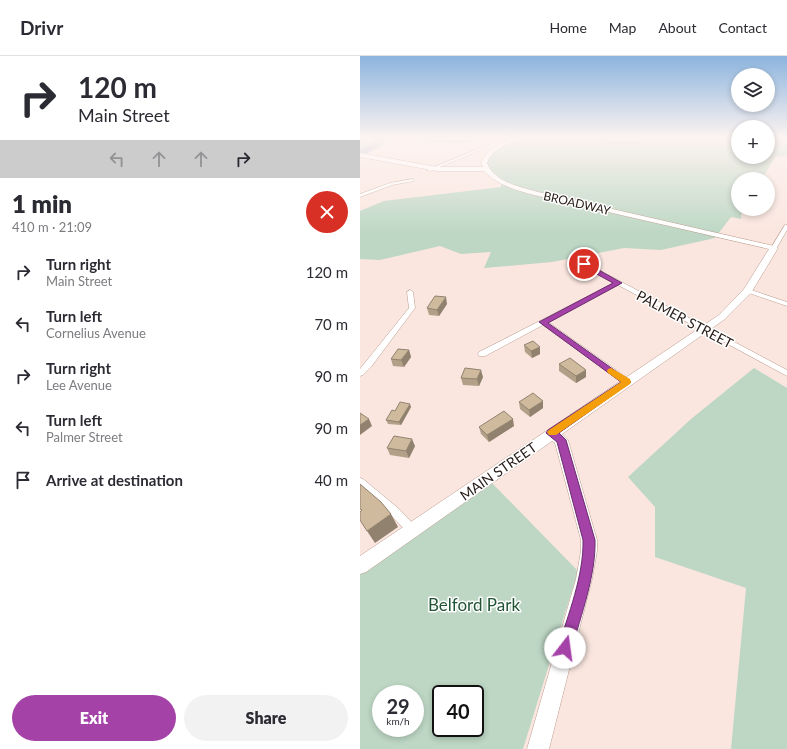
<!DOCTYPE html>
<html lang="en">
<head>
<meta charset="utf-8">
<style>
	:root { --surface:#fff; --page:#f2f2f3; --text:#2b2b33; --muted:#7c7c81; --line:#e1e1e2; --accent:#a542a8 }
	body { margin:0; font-family:Lato,sans-serif; background:var(--page); color:var(--text); height:100vh; display:flex; flex-direction:column; font-size:15px; white-space:nowrap }
	* { box-sizing:border-box; margin:0 }
	p { font-size:13px; color:var(--muted) }
	.icon { flex:none; width:22px; height:22px; fill:none; stroke:currentColor; stroke-width:2; stroke-linecap:round; stroke-linejoin:round }
	.map { position:relative; flex:1; overflow:hidden }
	.details { display:flex; flex-direction:column; background:var(--surface); width:360px }
	.details>* { flex:none }
	.banner { background:#fff; color:var(--text); overflow:hidden }
	.controls { position:absolute; left:371px; top:12px; display:grid; gap:8px }
	.controls a { display:grid; place-items:center; width:44px; height:44px; border-radius:50%; background:var(--surface); box-shadow:0 2px 6px #0003; font-size:20px }
	.speed { position:absolute; left:12px; top:629px; display:flex; gap:8px; font-size:20px; font-weight:700; text-align:center }
	.speed>* { display:grid; place-content:center; width:52px; height:52px; border-radius:50%; background:var(--surface); box-shadow:0 2px 6px #0003; line-height:1 }
	.speed small { font-size:10px; font-weight:400 }
	.speed .limit { border:2px solid #111; border-radius:6px; background:#fff; color:#111 }
	.pin { position:absolute; display:grid; place-items:center; width:34px; height:34px; color:#fff; margin:-17px; border:2px solid #fff; border-radius:50%; box-shadow:0 1px 4px #0007 }
	.me { position:absolute; width:44px; margin:-22px; rotate:15deg; stroke-linejoin:round; filter:drop-shadow(0 0 3px #0008) }
	.turn { display:flex; align-items:center; gap:14px; height:84px; padding:0 12px; font-size:18px }
	.turn .icon { width:52px; height:52px; stroke-width:2.5 }
	.turn b { display:block; font-size:28px; line-height:34px }
	.lanes { display:flex; align-items:center; height:38px; padding:0 12px; background:#0003; justify-content:center; gap:20px; direction:ltr }
	.lanes .off { opacity:.35 }
	.round { display:grid; place-items:center; flex:none; width:42px; height:42px; border-radius:21px; background:var(--page) }
	.head { display:flex; align-items:center; justify-content:space-between; height:68px; padding:0 12px }
	h1 { font-size:24px; font-weight:800; line-height:30px }
	.primary-button { display:flex; gap:8px; margin-top:auto; padding:8px 12px }
	.primary-button a { flex:1; height:46px; border-radius:24px; background:var(--accent); color:#fff; font-size:16px; font-weight:800; line-height:46px; text-align:center }
	.primary-button a+a { background:var(--page); color:var(--text) }
	ul { padding:0; list-style:none }
	li { display:flex; align-items:center; gap:12px; height:52px; padding:0 12px }
	li div { flex:1 }
	li b { display:block; font-size:15px }
	li em { font-style:normal }
	header { display:flex; align-items:center; gap:24px; box-sizing:border-box; height:56px; padding:0 20px; background:var(--surface); border-bottom:1px solid var(--line) }
	header strong { font-size:19px }
	nav { display:flex; gap:22px; margin-inline-start:auto; font-size:14px }
	main { display:flex; flex:1; min-height:0 }
	.map>svg:first-child { display:block }
	.green { fill:#bdd7c4; fill-rule:evenodd }
	.lines { fill:none; stroke-linecap:round; stroke-linejoin:round }
	.river { fill:#a2b3cf; fill-rule:evenodd }
	.street-casing { stroke:#bb9c90; stroke-width:1 }
	.secondary-casing { stroke:#bb9c90; stroke-width:1 }
	.street { fill:#fff; fill-rule:evenodd }
	.secondary { fill:#fff; fill-rule:evenodd }
	.wall { fill:#b2a088 }
	.shaded-wall { fill:#91826f }
	.building { fill:#cfba9e; stroke:#91826f }
	.route { fill:#a542a8; stroke:#6b2b6d }
	.slow { fill:#f59e0b }
	.labels { text-anchor:middle; dominant-baseline:central; stroke-width:3; stroke-linejoin:round; paint-order:stroke }
	.far-street-label { font-size:12px; fill:#251a16; stroke:#fff }
	.street-label { font-size:14px; fill:#251a16; stroke:#fff }
	.near-park-label { font-size:17px; fill:#215334; stroke:#fff }
</style>
</head>
<body>
<header>
<strong>Drivr</strong>
<nav><a>Home</a><a>Map</a><a>About</a><a>Contact</a></nav>
</header>
<main>
<section class="details">
<div class="banner">
<div class="turn"><svg class="icon" aria-label="right" viewBox="0 0 24 24"><path d="M7 20v-9h11M14 6l5 5-5 5"/></svg><div><b>120 m</b>Main Street</div></div>
<div class="lanes"><svg class="icon off" aria-label="left" viewBox="0 0 24 24"><path d="M17 20v-9H6M10 6l-5 5 5 5"/></svg><svg class="icon off" aria-label="ahead" viewBox="0 0 24 24"><path d="M12 20V5M6 11l6-6 6 6"/></svg><svg class="icon off" aria-label="ahead" viewBox="0 0 24 24"><path d="M12 20V5M6 11l6-6 6 6"/></svg><svg class="icon" aria-label="right" viewBox="0 0 24 24"><path d="M7 20v-9h11M14 6l5 5-5 5"/></svg></div>
</div>
<div class="head"><div><h1>1 min</h1><p>410 m · 21:09</p></div><a class="round" style="background:#d93025;color:#fff"><svg class="icon" aria-label="close" viewBox="0 0 24 24"><path d="M6 6l12 12M18 6L6 18"/></svg></a></div>
<ul>
<li><svg class="icon" aria-label="right" viewBox="0 0 24 24"><path d="M7 20v-9h11M14 6l5 5-5 5"/></svg><div><b>Turn right</b><p>Main Street</p></div><em>120 m</em></li>
<li><svg class="icon" aria-label="left" viewBox="0 0 24 24"><path d="M17 20v-9H6M10 6l-5 5 5 5"/></svg><div><b>Turn left</b><p>Cornelius Avenue</p></div><em>70 m</em></li>
<li><svg class="icon" aria-label="right" viewBox="0 0 24 24"><path d="M7 20v-9h11M14 6l5 5-5 5"/></svg><div><b>Turn right</b><p>Lee Avenue</p></div><em>90 m</em></li>
<li><svg class="icon" aria-label="left" viewBox="0 0 24 24"><path d="M17 20v-9H6M10 6l-5 5 5 5"/></svg><div><b>Turn left</b><p>Palmer Street</p></div><em>90 m</em></li>
<li><svg class="icon" aria-label="arrive" viewBox="0 0 24 24"><path d="M6 21V4h12l-3 4 3 4H6"/></svg><div><b>Arrive at destination</b></div><em>40 m</em></li>
</ul>
<div class="primary-button"><a>Exit</a><a>Share</a></div>
</section>
<div class="map">
<svg width="427" height="693" viewBox="0 0 427 693">
	<rect width="100%" height="100%" fill="#fae6df"/>
	<g class="green">
		<path d="M0,81h378v20h30v-20h19v19l-12,1 -13,22h-24v30h4l-1,10 -10,-2 -16,21 -54,12 -37,-2 -72,14 -68,6 7,-16 -30,2 -21,-8 -60,14 -20,-1v-48l24,-10 117,-14 1,-5 -8,-4 -9,-20 25,-18 -19,-1 -34,5 -65,-6 -12,10 -20,7z"/>
		<path d="M394,312l33,20v361h-56l15,-161 -91,-31v-50l-27,-30 63,-58z"/>
		<path d="M132,427l86,88 -55,178h-163v-175zM21,638h34v34h-34zM81,638h34v34h-34z"/>
	</g>
	<g class="lines">
		<g class="river">
			<path d="M18,81h10c-8,8 -16,15 -28,19v-6l12,-6z"/>
			<path d="M37,81l57,2 40,-2 -4,2 -36,4 -53,-4z"/>
			<path d="M155,81h38l-4,2h-30z"/>
			<path d="M223,81l43,3 25,-3c-16,14 -48,6 -67,2z"/>
		</g>
		<g class="street-casing">
			<g id="street">
				<path d="M125,90l3,1 -58,24 -3,-1z"/>
				<path d="M53,123l1,2 -22,4 -32,12v-3l30,-11z"/>
				<path d="M425,169h2v5l-11,19h-4l-1,-1z"/>
				<path d="M224,206l203,108v6l-169,-91 -70,37 82,58 1,2 -1,2h-6l-81,-59 -58,31h-6l-1,-2 1,-2 135,-69 -32,-18 -1,-1z"/>
				<path d="M388,233l39,13v4l-41,-14v-2z"/>
				<path d="M50,234l3,2 2,16 -44,59 -8,8 -3,1v-7l49,-61 -2,-16z"/>
				<path d="M0,422l3,1 35,29 19,20 1,3 -1,3 -4,2 -4,-2 -19,-20 -30,-26z"/>
			</g>
		</g>
		<g class="secondary-casing">
			<path id="secondary" d="M154,81h6c-12,9 -27,10 -33,26 7,19 33,24 51,29l236,54 4,2 -27,45 -26,26 -163,115 6,6 29,100v11l-5,28 -43,170h-22l49,-170 5,-28v-11l-26,-97 -3,-2 -186,131 -6,2v-18l359,-241 25,-26 25,-40 -235,-54c-18,-5 -37,-10 -50,-24h-47l-77,-14v-4l77,14h46l-2,-4c7,-15 18,-19 33,-26z"/>
		</g>
		<use href="#street" class="street"/>
		<use href="#secondary" class="secondary"/>
	</g>
	<g class="wall">
		<path d="M87,248l-8,12 -10,-1 -2,-7z"/>
		<path d="M164,289l16,2v7l-8,4 -7,-6z"/>
		<path d="M49,294l2,7 -7,10 -11,-1 -2,-7z"/>
		<path d="M199,308l27,13 -10,6 -17,-12z"/>
		<path d="M123,321l-4,9 -16,-1 -2,-7z"/>
		<path d="M159,346l24,6 -13,9 -10,-8z"/>
		<path d="M51,351l-10,18 -13,-1 -2,-4 9,-9z"/>
		<path d="M154,370l-25,16 -8,-8 -2,-7z"/>
		<path d="M55,390l-6,12 -19,-3 -3,-7z"/>
	</g>
	<g class="shaded-wall">
		<path d="M86,241l1,7 -8,12 -2,-6z"/>
		<path d="M180,291v7l-8,4 -1,-7z"/>
		<path d="M49,294l2,7 -7,10 -3,-7z"/>
		<path d="M121,314l2,7 -4,9 -2,-7z"/>
		<path d="M226,314v7l-10,6v-7z"/>
		<path d="M183,345v7l-13,9 -1,-7z"/>
		<path d="M50,348l1,3 -10,18 -2,-3z"/>
		<path d="M9,363l3,7 -12,9v-10z"/>
		<path d="M153,363l1,7 -25,16 -2,-7z"/>
		<path d="M52,383l3,7 -6,12 -3,-7z"/>
		<path d="M31,458l7,13 -23,16 -8,-12z"/>
	</g>
	<g class="building">
		<path d="M75,240l11,1 -9,13 -10,-2z"/>
		<path d="M173,285l7,6 -9,4 -7,-6z"/>
		<path d="M38,293l11,1 -8,10 -10,-1z"/>
		<path d="M210,302l16,12 -10,6 -17,-12z"/>
		<path d="M105,312l16,2 -4,9 -16,-1z"/>
		<path d="M173,337l10,8 -14,9 -10,-8z"/>
		<path d="M40,346l10,2 -11,18 -13,-2 6,-10 3,1z"/>
		<path d="M144,355l9,8 -26,16 -8,-8z"/>
		<path d="M0,357l9,6 -9,6z"/>
		<path d="M34,380l18,3 -6,12 -19,-3z"/>
		<path d="M0,428l21,18 10,12 -24,17 -7,-11v-8l2,-2 -2,-1z"/>
	</g>
	<linearGradient id="sky" x2="0" y2="1"><stop stop-color="#8cb4de"/><stop offset="0.46" stop-color="#fdf4f1"/><stop offset="1" stop-color="#fdf4f1" stop-opacity="0"/></linearGradient>
	<rect width="427" height="178" fill="url(#sky)"/>
	<path class="route" d="M222,207h4l36,20 -74,40 83,59 -72,51 7,7 29,100c1,35 -14,75 -23,108l-2,5 -5,2 -5,-2 -2,-5c10,-33 26,-73 25,-108l-26,-98 -11,-9 2,-3 73,-48 -82,-60 74,-39 -31,-17z"/>
	<path class="slow" d="M251,312l19,11 1,3 -1,2 -74,51h-7l-2,-3 2,-2 72,-48 -13,-9 -1,-2 1,-2z"/>
	<g class="labels">
		<g class="far-street-label">
			<text transform="translate(217 147) rotate(13)">BROADWAY</text>
		</g>
		<g class="street-label">
			<text transform="translate(325 263) rotate(28)">PALMER STREET</text>
			<text transform="translate(138 415) rotate(-35)">MAIN STREET</text>
		</g>
		<g class="near-park-label">
			<text x="114" y="548">Belford Park</text>
		</g>
	</g>
</svg>
<div class="controls">
<a><svg class="icon" aria-label="layers" viewBox="0 0 24 24"><path d="M12 4l9 5-9 5-9-5zM3 14l9 5 9-5"/></svg></a>
<a>+</a>
<a>−</a>
</div>
<div class="speed"><div>29<small>km/h</small></div><div class="limit">40</div></div>
<div class="pin" style="left:224px;top:208px;background:#d93025"><svg class="icon" aria-label="arrive" viewBox="0 0 24 24"><path d="M6 21V4h12l-3 4 3 4H6"/></svg></div>
<svg class="me" style="left:205px;top:592px" viewBox="-20 -20 40 40"><circle r="19" fill="#fff"/><path d="M0-13L10 11 0 6-10 11z" fill="#a542a8"/></svg>
</div>
</main>
</body>
</html>
